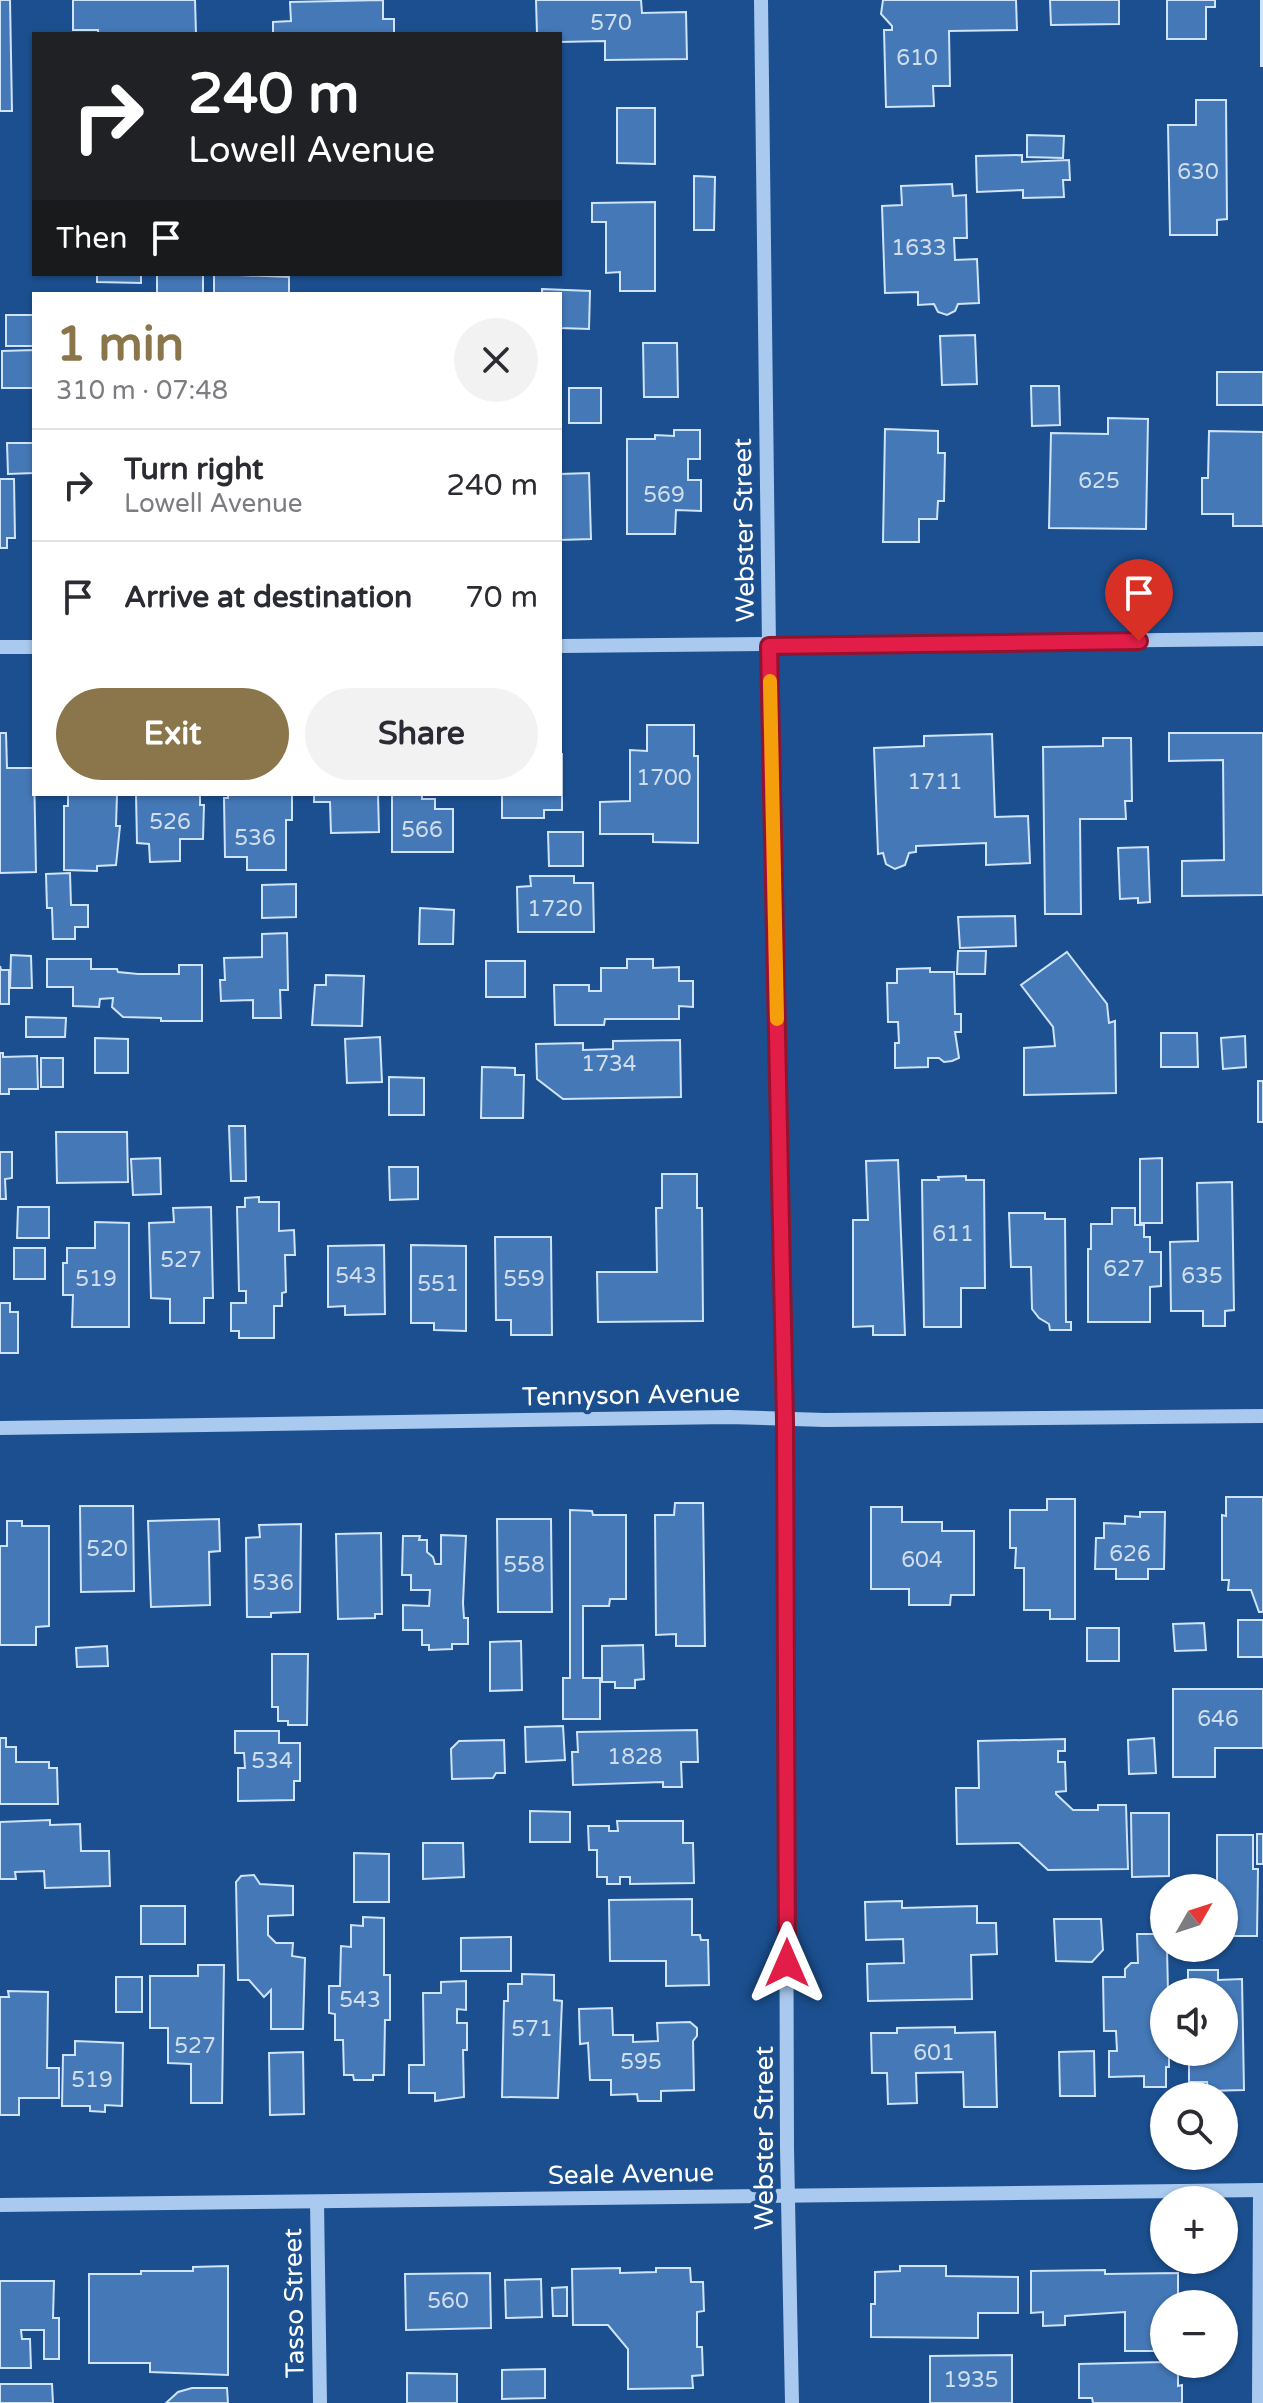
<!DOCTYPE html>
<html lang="en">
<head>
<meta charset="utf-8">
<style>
	:root { --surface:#fff; --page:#f2f2f3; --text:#2b2b33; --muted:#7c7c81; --line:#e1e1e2; --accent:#8a764a }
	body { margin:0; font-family:"Varela Round",sans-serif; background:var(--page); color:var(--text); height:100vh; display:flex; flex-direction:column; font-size:30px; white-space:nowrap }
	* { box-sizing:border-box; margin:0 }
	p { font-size:26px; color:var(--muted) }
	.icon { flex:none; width:44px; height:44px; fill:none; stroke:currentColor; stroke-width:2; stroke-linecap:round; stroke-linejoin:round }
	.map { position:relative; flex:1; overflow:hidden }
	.drawer { position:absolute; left:32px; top:292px; width:530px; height:504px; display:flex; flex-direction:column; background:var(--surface); border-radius:0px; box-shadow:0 2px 6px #0004 }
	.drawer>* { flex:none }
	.guide { position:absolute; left:32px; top:32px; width:530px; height:244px; border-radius:0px; box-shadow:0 2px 6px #0004; background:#202124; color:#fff; overflow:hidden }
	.needle { width:52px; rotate:51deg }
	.buttons { position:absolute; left:1150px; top:1874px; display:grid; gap:16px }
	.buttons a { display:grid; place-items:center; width:88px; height:88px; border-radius:50%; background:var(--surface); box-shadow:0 2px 6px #0004; font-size:40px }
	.pin { position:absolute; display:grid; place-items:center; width:68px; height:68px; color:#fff; margin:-82px -34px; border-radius:50% 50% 50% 0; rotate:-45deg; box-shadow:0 0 8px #0007 }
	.pin .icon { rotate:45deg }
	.me { position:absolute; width:88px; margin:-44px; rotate:0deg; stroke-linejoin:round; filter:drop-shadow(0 0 6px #0008) }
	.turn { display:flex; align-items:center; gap:28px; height:168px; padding:0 24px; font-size:36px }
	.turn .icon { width:104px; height:104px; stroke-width:2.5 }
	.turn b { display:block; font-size:56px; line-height:68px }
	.then { display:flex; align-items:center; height:76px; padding:0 24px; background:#0003; gap:16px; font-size:30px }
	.round { display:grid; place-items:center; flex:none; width:84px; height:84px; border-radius:42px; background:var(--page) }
	.overview { display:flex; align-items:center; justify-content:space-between; height:136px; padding:0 24px }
	h1 { font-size:48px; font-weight:800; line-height:60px; color:var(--accent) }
	.button { display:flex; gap:16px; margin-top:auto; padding:16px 24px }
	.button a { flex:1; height:92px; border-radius:48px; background:var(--accent); color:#fff; font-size:32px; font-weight:800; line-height:92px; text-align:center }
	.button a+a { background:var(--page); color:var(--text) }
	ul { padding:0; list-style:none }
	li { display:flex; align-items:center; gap:24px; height:112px; padding:0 24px; border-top:2px solid var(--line) }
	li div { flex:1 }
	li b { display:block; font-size:30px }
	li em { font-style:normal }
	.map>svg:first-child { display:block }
	.building { fill:#4478b7; stroke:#cfe3fa; stroke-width:2 }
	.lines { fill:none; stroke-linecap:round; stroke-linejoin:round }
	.minor { stroke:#a9c9ee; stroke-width:14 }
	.route-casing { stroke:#92132f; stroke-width:20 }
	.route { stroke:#e11d48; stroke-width:14 }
	.slow { stroke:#f59e0b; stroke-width:14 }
	.labels { text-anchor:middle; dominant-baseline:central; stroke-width:8; stroke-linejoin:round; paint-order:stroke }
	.number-label { font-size:22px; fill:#d0dded }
	.street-label { font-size:26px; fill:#fff; stroke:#1b4f8f }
</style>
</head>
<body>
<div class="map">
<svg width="1263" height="2403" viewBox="0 0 1263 2403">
	<rect width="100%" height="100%" fill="#1b4f8f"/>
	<g class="building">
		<path d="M0,0h10l2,111h-12z"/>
		<path d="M73,0h122l1,34h-98v-4h-25z"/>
		<path d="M383,0v19h11v15h-121v-12l18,-1 -1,-19z"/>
		<path d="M536,0h105l1,13 44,-1 1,47 -82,1v-19l-45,1v-8h-23z"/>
		<path d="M883,0h133l1,30 -68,1 1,55h-17l1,20 -48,1 -2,-77h8v-4l-11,-12z"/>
		<path d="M1050,0h69v24l-68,1z"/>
		<path d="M1167,0h48v7h-9v32h-39z"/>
		<rect x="1261" y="0" width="2" height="66"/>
		<path d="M1196,100h30l1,119 -10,1v15h-47l-2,-110h28z"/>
		<path d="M617,108h38v56l-38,-1z"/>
		<path d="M1027,135l37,1 -1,22 -36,-1z"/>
		<path d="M1022,155v7l47,-2 1,20h-7l1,17 -41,1v-8l-46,2 -1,-36z"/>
		<path d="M694,176l21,1 -1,53h-20z"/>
		<path d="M952,184l1,12 13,-1 1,43h-13l1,22 22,-1 2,44 -21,1 -3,7 -8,4 -9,-3 -4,-8 -16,1v-13l-33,1 -3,-87 20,-1 -1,-19z"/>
		<path d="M655,202v89h-35v-19l-14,1v-51h-14v-19z"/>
		<path d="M97,274h44v9l-44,-1z"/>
		<rect x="157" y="274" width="46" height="20"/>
		<path d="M214,274l75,3v17h-75z"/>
		<path d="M542,289l48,2 -1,38 -29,-1v-34h-18z"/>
		<rect x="6" y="315" width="28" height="31"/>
		<path d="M975,335l2,49 -35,1 -2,-49z"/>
		<path d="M643,343h34l1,54h-34z"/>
		<path d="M34,350v38h-32v-37z"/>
		<rect x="1217" y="372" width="46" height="33"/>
		<path d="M1031,386h28l1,39 -28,1z"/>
		<rect x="569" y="388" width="32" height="35"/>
		<path d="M1108,418l40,1 -2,110 -97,-1 2,-95 57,1z"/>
		<path d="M885,429l53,2v22h7l-1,48h-6l-1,18h-18v23h-36z"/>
		<path d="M674,430h26v29h-12v21h13v31l-25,-1 -1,24h-48v-95h28v-4l19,1z"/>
		<path d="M1209,431l54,1v94h-30v-12h-31v-36h6z"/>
		<path d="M7,443h27v30l-26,1z"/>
		<path d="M589,473l2,66 -31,1v-66z"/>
		<path d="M0,479h14l1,59h-8v10h-7z"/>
		<path d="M647,725h47v31h4v87l-45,-1v-8h-53v-32l30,-1v-51l17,1z"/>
		<path d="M0,733h6l1,35h27l2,104 -36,1z"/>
		<path d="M1169,733h94v162l-81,1v-35l42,-1 -1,-100 -54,1z"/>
		<path d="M992,734l3,83 33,-1 2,47 -44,2v-22l-70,3v6l-7,1 -4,12 -10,4 -9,-5 -3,-11 -5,1 -4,-106 50,-2v-10z"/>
		<path d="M1103,738h28l1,63h-7l1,18h-46l1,95h-36l-2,-167 60,-1z"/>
		<path d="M560,754h2v56h-18v8h-42v-24h58z"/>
		<path d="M68,794h49l-1,32h4l-4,39 -19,1v5l-33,-1v-64h4z"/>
		<path d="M136,794h64v11h4l-1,34h-23v22l-30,1 -1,-18 -12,-1z"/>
		<path d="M228,794h64v26h-6v50h-39v-13h-22l-1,-59h4z"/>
		<path d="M314,794h64l1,38 -48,1 -1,-31h-16z"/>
		<path d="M392,794h30v5h13v10h18v43h-61z"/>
		<path d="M548,832h35v34h-34z"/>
		<path d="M1148,847l2,55 -12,1v-5l-18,1 -2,-51z"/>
		<path d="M70,873l1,32h17v22h-13v12h-22l-1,-31h-5l-1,-34z"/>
		<path d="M530,876h44v7h19l1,49h-76l-1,-45 14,-1z"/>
		<path d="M296,884v33l-34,1v-33z"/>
		<path d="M420,908l34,2 -1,34h-34z"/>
		<path d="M1015,916l1,30 -56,2 -2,-31z"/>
		<path d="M287,933l1,57h-8l1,28h-28v-18l-32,1 -1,-21h5l-1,-22 38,-1v-23z"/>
		<path d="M958,951h28l-1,23h-28z"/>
		<path d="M1067,952l40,52 2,19 6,-2 1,72 -92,2v-47l31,-2 -2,-19 -32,-42z"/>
		<path d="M11,955l20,1 1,32h-22z"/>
		<path d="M47,959h44v10h26l1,3 20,2h41v-9h23v56h-41v-3l-38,-1 -11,-10 1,-9 -13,1 -1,8 -26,-1v-19h-26z"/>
		<path d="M627,959h26v9l26,-1v14h14v26l-14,-1v13h-74l-1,6h-49l-1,-40h35v6h12v-23h26z"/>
		<rect x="486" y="961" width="39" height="36"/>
		<path d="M0,966l1,4h8v34h-9z"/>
		<path d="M930,968v4h24l1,42h6v18h-6l4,26 -7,3 -8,1 -5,-4h-11v9l-33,1v-25h4l-1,-21h-10l-1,-39h10v-14z"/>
		<path d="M326,975l38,1 -2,50 -50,-1 3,-40h11z"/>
		<path d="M26,1017l40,1 -1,19h-39z"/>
		<path d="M1161,1033h36l1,34h-37z"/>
		<path d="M1245,1036l1,31 -23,2 -2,-31z"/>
		<path d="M380,1037l2,45 -35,1 -2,-44z"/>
		<path d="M95,1038l33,1v34h-33z"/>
		<path d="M680,1040l1,57 -118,2 -26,-20 -1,-35 47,-1v7l30,-1v-8z"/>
		<path d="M0,1053h3v4l34,-1 1,33h-29v5h-9z"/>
		<rect x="41" y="1058" width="22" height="29"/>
		<path d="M482,1067l33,1v7h9l-1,43h-42z"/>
		<path d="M389,1077l35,1v37h-35z"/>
		<rect x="1258" y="1081" width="5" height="41"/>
		<path d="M229,1126h16l1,55h-15z"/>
		<path d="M56,1132h71l1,50 -71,1z"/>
		<path d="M0,1152h12v26l-7,1 1,20h-6z"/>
		<path d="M160,1158l1,36 -28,1 -2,-36z"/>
		<path d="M1162,1158v65h-22v-64z"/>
		<path d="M898,1160l7,175h-32v-9l-20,1v-107h15l-2,-59z"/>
		<path d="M389,1167h29v32l-28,1z"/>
		<path d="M662,1174h35v34h5l1,113 -105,1 -1,-50h60l-1,-64h6z"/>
		<path d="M966,1176v4h18l1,108h-24v39h-37l-2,-147h17l-1,-3z"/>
		<path d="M1232,1182l2,128 -9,1v15h-22v-15h-32l-1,-69 28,-1 -1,-58z"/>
		<path d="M259,1197v5h20v29l15,-1 1,25h-10l1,37 -4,1v13h-8v32h-35v-7h-8v-28h15v-12h-7l-2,-84h8v-9z"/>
		<path d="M18,1207h31v31h-32z"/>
		<path d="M211,1207l2,91h-9v25h-34v-24l-19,-1 -2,-75 25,-1 -1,-14z"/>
		<path d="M1112,1208h23v17h9v12h6v15h11v34l-11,1v35h-62v-73h3v-25h21z"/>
		<path d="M1009,1213h36v6h20l1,103h5v8h-21l-1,-6 -10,-6 -7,-9 -1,-42h-20z"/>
		<path d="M95,1222l34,1v104h-57l1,-32h-10v-32h4v-15h28z"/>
		<path d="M495,1237h56l1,98h-41v-15h-15z"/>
		<path d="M384,1245l1,69 -40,1v-9l-17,1v-61z"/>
		<path d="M411,1245l55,1v85l-32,-1v-7h-23z"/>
		<rect x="14" y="1248" width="31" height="31"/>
		<path d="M0,1303h10v9h8v41h-18z"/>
		<path d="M1226,1497h37v115h-4l-8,-22h-23l1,-10h-7v-65l4,1z"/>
		<path d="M1047,1499h28v120h-25v-9h-26v-42h-9l1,-20h-6v-38h37z"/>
		<path d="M675,1503h28l2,143h-29v-12l-20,1 -1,-120h19z"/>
		<path d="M80,1506h53l1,85 -53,1z"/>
		<path d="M871,1507h31v15h40v9h32v64h-23l-1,10h-41v-16h-38z"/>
		<path d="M570,1510l22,1 1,4h33v84h-16l-1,7h-26v72h17v41h-37v-41h7z"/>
		<path d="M1140,1512h25l-1,57h-16v10h-32v-10h-21l1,-31h8v-15l21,1v-8l15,1z"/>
		<path d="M219,1519l1,32 -11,1 1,53 -59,2 -3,-86z"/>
		<path d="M497,1519h54l1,93h-54z"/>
		<path d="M7,1521h15v5h27v100l-13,1v18h-36v-99h7z"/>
		<path d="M301,1524l-1,88 -29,1v4h-24l-1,-79 14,-1 -1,-12z"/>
		<path d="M381,1533l1,81h-7v4l-37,1 -2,-85z"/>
		<path d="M441,1535l25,1 -3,67 1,15h4v26h-16v5l-23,1v-5h-7v-15h-19v-25l26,1 1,-16h-19v-15h-9l1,-39h17l-1,4h8v12l6,5 2,7h6z"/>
		<rect x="1238" y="1620" width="25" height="37"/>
		<path d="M1204,1623l2,27 -31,1 -2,-27z"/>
		<rect x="1087" y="1628" width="32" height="33"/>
		<path d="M521,1641l1,49 -32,1v-49z"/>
		<path d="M643,1645l1,34 -9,1v8h-20v-6h-13v-36z"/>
		<path d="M107,1646l1,20 -31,1 -1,-19z"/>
		<path d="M272,1654h36l-1,71h-19v-4h-10v-14h-6z"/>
		<path d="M1173,1689h90v59h-48v29h-42z"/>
		<path d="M563,1726l2,34 -39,2 -1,-35z"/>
		<path d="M697,1730l1,32h-17l1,25h-19v-5l-90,3 -1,-33h6l-1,-20z"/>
		<path d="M235,1731h44v12h21v38h-6v19l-56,1v-33h7l-1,-15h-9z"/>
		<path d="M0,1738h6v9h10v15h33v6h8l1,36h-58z"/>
		<path d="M1154,1738l2,35 -27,1 -1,-34z"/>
		<path d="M1065,1739v12h-7v11h7l1,29 -10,1v2l17,16h25v-5h28l2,64 -80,1 -29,-27 -62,1 -1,-56h23l-1,-47z"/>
		<path d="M504,1740l1,33h-9l-3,5 -41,1 -1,-30 8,-8z"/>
		<path d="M530,1811l40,1v30h-40z"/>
		<path d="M1131,1813h38v63l-37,1z"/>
		<path d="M50,1820v5l30,-1 1,27h28l1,35 -65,2 -1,-17 -29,1 1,7h-16v-57z"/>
		<path d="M617,1821h66v22h10l1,40 -64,1v-7h-10v7h-13v-7h-10v-27h-8l-1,-24h21v5h9z"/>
		<rect x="1257" y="1834" width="6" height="30"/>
		<path d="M1217,1835h36v34h5l-1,67h-33v-48h-7z"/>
		<path d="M423,1843h40l1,34 -41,2z"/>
		<path d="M354,1853l35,1v48h-35z"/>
		<path d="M254,1875l6,9 33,2v29l-25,1v19l8,8h17l-1,13 13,2 -2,71h-32v-39l-7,7 -15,-17h-11l-2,-98 5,-6z"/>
		<path d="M692,1899v36h8l1,5h7l1,45 -43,1v-25h-56l-1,-61z"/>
		<path d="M902,1901v7l75,-2v17h19l1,31 -26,1 1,44 -104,2 -1,-37 37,-1 -1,-24 -37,1 -1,-38z"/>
		<rect x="141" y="1906" width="44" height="38"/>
		<path d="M363,1917l21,1v57h6v45h-5l-1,55h-11v5h-19l-1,-5h-9l-1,-35h-8v-26l-6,-1v-27h11l1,-40 10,1v-22l12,1z"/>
		<path d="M1054,1919h47l2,31 -11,12 -36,-1z"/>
		<path d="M1137,1934h27v14h3l1,44h-4v60h5v15h-3v20h-22v-11l-35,1v-26h8l-1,-20h-12l-1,-54h22v-8l6,-6h7z"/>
		<path d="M511,1937v34h-50v-33z"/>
		<path d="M198,1965h26l-2,138h-31v-39l-23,-1v-35h-18v-52h48z"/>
		<path d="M1188,1970h30v10l24,-1 2,111 -36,1 -1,-9h-18v-30h35v-60h-36z"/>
		<path d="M522,1974l32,1v25l8,1 -4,97 -56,-1 2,-96h4v-17h14z"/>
		<rect x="116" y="1977" width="26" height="35"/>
		<path d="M466,1981v29l-9,-1v14h10v27h-4l1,47 -29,4v-8h-26v-28h15l-1,-72h18v-11z"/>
		<path d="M8,1991l40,1 -1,76h12v30h-40v17h-19v-118h9z"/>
		<path d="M612,2008l1,27h20v7l25,-1 -1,-18 33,-1 7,6v8l-4,5 1,49 -33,1v10h-23l-1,-7 -26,1v-15h-21l-2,-37 -8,1 -1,-35z"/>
		<path d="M955,2027v6l40,-1 2,75h-33l-1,-35 -47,1 1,30 -29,1 -1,-31h-15l-1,-40h26v-5z"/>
		<path d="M75,2041l48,2 -1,63 -17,-1v7l-15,-1v-5h-28l1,-51h12z"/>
		<path d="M1094,2051l1,45h-35l-1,-44z"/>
		<path d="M303,2052l1,62 -34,1 -1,-62z"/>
		<path d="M228,2266v109l-78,-3v-9h-61v-89h52v-3h52v-4z"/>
		<path d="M900,2266h46v10l72,1v36h-40v25l-107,-1v-33h4v-32l25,-1z"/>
		<path d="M620,2268v5l36,-1v-4h34l1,14h12l1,29 -7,1v35h5l1,28 -11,1 1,12 -65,1v-40l-20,-24h-35l-1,-56z"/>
		<path d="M1105,2270v4l73,-1v31h-14v47h-39v-39l-60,4v9l-22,1v-14l-12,1v-42z"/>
		<path d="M490,2273l1,55 -85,2 -1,-56z"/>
		<path d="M541,2279l1,38 -36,1 -1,-38z"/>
		<path d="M0,2281h54l-1,37h6v41h-15v-29h-23l1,9h8l1,29h-31z"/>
		<path d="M567,2287v29h-14l-1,-28z"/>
		<path d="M1012,2355v48h-82v-47z"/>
		<path d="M1164,2362l14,2v22l4,-1v18h-89l-1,-5h-13v-34z"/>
		<path d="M545,2369v29l-43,1v-29z"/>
		<path d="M407,2373l50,1v29h-50z"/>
		<path d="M0,2384h52l1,19h-53z"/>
		<path d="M192,2388h35l1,15h-62l12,-11z"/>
	</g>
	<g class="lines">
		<g class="minor">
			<path d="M761,0l8,646 16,774 2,728 5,255"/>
			<path d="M560,646l703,-7"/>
			<path d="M0,647h34"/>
			<path d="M0,1428l729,-11 96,3 438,-4"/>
			<path d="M317,2202l3,201"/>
			<path d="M0,2205l1263,-15"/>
			<path d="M1259,2403l1,-213"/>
		</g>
	</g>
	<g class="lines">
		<g class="route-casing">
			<path id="route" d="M787,1963l-2,-543 -16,-774 370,-5"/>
		</g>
		<use href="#route" class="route"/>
		<path class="slow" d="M770,681l7,338"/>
	</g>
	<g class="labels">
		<g class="number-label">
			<text x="611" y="23">570</text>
			<text x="917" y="58">610</text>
			<text x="1198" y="172">630</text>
			<text x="919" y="248">1633</text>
			<text x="1099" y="481">625</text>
			<text x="664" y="495">569</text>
			<text x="664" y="778">1700</text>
			<text x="935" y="782">1711</text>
			<text x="170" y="822">526</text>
			<text x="422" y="830">566</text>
			<text x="255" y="838">536</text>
			<text x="555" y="909">1720</text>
			<text x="609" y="1064">1734</text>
			<text x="953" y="1234">611</text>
			<text x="181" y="1260">527</text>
			<text x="1124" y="1269">627</text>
			<text x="356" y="1276">543</text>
			<text x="1202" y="1276">635</text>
			<text x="96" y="1279">519</text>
			<text x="524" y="1279">559</text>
			<text x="438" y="1284">551</text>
			<text x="107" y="1549">520</text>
			<text x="1130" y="1554">626</text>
			<text x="922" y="1560">604</text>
			<text x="524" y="1565">558</text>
			<text x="273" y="1583">536</text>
			<text x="1218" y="1719">646</text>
			<text x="635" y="1757">1828</text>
			<text x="272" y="1761">534</text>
			<text x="360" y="2000">543</text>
			<text x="532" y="2029">571</text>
			<text x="195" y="2046">527</text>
			<text x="934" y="2053">601</text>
			<text x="641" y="2062">595</text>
			<text x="92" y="2080">519</text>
			<text x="448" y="2301">560</text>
			<text x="971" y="2380">1935</text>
		</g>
		<g class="street-label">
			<text transform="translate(744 530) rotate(-91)">Webster Street</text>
			<text transform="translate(631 1395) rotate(-1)">Tennyson Avenue</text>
			<text transform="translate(764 2138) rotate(-90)">Webster Street</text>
			<text transform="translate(631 2174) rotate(-1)">Seale Avenue</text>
			<text transform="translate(294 2303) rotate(-91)">Tasso Street</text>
		</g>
	</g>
</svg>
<div class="buttons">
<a><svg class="needle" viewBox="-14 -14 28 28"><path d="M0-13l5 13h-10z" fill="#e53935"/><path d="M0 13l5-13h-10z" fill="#7c7c81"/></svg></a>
<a><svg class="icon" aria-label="sound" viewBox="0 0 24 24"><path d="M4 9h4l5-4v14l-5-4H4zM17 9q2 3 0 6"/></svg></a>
<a><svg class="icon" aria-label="search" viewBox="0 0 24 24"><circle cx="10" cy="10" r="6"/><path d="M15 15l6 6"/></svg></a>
<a>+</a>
<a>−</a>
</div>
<div class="pin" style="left:1139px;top:641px;background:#d93025"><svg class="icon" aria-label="arrive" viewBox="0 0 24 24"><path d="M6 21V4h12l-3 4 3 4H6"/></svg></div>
<svg class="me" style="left:787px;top:1963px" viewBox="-20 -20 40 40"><path d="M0-17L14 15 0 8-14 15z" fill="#e11d48" stroke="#fff" stroke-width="4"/></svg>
<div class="guide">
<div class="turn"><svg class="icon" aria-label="right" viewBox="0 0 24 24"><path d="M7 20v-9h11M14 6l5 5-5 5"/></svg><div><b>240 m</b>Lowell Avenue</div></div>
<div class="then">Then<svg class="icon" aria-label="arrive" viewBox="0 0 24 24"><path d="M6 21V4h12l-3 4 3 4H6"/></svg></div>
</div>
<section class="drawer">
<div class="overview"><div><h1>1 min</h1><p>310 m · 07:48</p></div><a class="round"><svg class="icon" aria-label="close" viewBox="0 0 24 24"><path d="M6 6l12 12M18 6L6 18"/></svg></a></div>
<ul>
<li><svg class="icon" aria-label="right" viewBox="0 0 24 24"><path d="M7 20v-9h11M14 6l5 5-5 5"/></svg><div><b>Turn right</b><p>Lowell Avenue</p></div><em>240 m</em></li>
<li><svg class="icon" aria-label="arrive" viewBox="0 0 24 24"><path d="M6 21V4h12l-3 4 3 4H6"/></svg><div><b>Arrive at destination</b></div><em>70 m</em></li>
</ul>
<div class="button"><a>Exit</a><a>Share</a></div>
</section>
</div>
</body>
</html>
